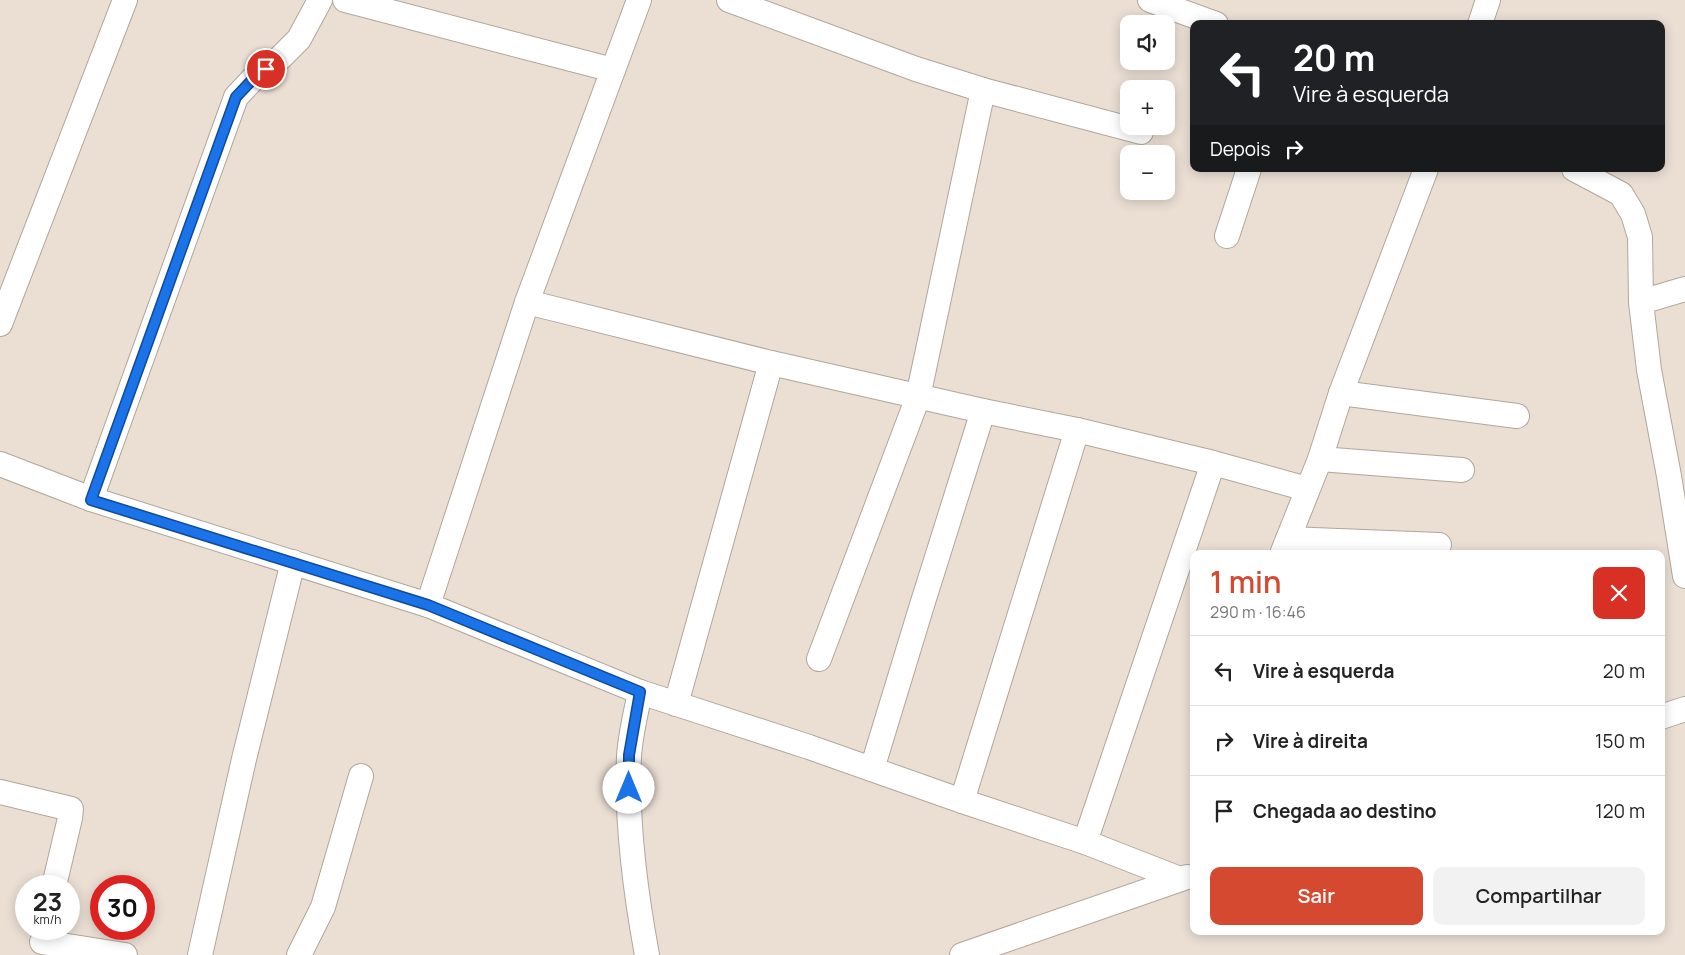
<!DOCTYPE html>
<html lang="pt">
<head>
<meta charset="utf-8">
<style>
	:root { --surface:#fff; --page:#f2f2f2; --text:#222; --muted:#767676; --line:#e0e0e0; --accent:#d54931 }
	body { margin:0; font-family:Manrope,sans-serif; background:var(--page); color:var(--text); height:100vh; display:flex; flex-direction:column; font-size:19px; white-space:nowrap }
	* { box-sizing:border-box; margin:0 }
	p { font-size:16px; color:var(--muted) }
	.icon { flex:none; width:28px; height:28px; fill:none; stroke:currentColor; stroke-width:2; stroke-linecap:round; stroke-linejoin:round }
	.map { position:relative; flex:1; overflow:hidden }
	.sheet { position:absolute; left:1190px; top:550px; width:475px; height:385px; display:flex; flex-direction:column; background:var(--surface); border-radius:10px; box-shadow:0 2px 12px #0003 }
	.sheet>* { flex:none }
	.guide { position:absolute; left:1190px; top:20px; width:475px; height:152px; border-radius:10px; box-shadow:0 2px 12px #0003; background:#202124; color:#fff; overflow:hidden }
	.fabs { position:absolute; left:1120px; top:15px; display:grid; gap:10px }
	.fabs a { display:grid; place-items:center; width:55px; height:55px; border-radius:10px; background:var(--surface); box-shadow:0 2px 12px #0003; font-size:25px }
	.speed { position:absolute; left:15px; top:875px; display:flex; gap:10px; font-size:25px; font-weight:700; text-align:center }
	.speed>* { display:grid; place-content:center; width:65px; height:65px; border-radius:50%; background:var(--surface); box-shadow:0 2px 12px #0003; line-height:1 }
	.speed small { font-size:12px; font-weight:400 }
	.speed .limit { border:8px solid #d22; background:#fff; color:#111 }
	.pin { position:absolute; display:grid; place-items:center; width:42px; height:42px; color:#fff; margin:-21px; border:2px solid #fff; border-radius:50%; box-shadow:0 1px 5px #0007 }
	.me { position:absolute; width:55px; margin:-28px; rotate:0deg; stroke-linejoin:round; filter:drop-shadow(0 0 4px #0008) }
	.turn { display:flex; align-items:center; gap:18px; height:105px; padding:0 20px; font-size:22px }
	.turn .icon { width:65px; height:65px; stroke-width:2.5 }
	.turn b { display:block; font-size:35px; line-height:42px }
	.then { display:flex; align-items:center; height:48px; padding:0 20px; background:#0003; gap:10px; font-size:19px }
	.round { display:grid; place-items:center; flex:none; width:52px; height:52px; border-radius:10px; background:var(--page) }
	.overview { display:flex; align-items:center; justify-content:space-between; height:85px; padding:0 20px }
	h1 { font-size:30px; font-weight:600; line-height:38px; color:var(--accent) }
	.action { display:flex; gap:10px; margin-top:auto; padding:10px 20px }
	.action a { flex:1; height:58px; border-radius:10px; background:var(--accent); color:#fff; font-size:20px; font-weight:600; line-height:58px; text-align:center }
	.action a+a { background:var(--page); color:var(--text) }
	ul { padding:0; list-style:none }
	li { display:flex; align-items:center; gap:15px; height:70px; padding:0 20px; border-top:1px solid var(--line) }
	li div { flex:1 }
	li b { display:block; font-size:19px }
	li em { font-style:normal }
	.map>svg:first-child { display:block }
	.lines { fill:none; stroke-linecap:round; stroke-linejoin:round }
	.minor-casing { stroke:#b1a69b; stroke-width:26 }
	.minor { stroke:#fff; stroke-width:24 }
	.route-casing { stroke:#114b97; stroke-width:12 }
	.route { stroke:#1a73e8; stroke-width:9 }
</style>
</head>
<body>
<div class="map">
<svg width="1685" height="955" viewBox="0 0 1685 955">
	<rect width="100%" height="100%" fill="#ebdfd4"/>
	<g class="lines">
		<g class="minor-casing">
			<g id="minor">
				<path d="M345,0l268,70"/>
				<path d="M729,0l187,69 67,21 158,42"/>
				<path d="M1150,0l66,24"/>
				<path d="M1480,24l8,-24"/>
				<path d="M1574,169l47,25 12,20 7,23 1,65 8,68 20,106 16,100"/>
				<path d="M1227,236l22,-67"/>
				<path d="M527,302l244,61 212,48 94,19 136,33 94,26"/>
				<path d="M1641,302l44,-13"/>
				<path d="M0,324l125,-324"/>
				<path d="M1341,393l176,23"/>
				<path d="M1320,459l142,11"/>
				<path d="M0,464l91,35 337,106 212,87 169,55 153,54 123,41 95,37"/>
				<path d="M91,499l145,-402 16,-17 28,-22 19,-19 21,-39"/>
				<path d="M1288,539l151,6"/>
				<path d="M1282,554l38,-95 21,-66 85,-224"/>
				<path d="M428,605l99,-303 112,-302"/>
				<path d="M819,659l99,-262 65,-307"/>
				<path d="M640,692c-4,21 -10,44 -11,65 -3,66 6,133 18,198"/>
				<path d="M676,704l95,-341"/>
				<path d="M1661,717l24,-8"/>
				<path d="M872,769l50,-164 61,-194"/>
				<path d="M0,792l71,17 -1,9 -16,68"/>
				<path d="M962,801l115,-371"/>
				<path d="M1085,842l128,-379"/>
				<path d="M42,942l83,13"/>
				<path d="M200,955l44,-196 49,-197"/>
				<path d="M299,955l24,-48 38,-131"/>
				<path d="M962,955l225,-78"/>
			</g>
		</g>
		<use href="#minor" class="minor"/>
	</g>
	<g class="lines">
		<g class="route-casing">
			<path id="route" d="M266,69l-14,11 -16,17 -145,403 337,105 212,87 -11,63v33"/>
		</g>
		<use href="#route" class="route"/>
	</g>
</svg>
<div class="fabs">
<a><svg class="icon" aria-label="sound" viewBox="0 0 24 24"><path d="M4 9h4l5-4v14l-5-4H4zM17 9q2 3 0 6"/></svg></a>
<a>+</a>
<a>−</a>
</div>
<div class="speed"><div>23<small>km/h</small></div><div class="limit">30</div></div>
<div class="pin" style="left:266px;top:69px;background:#d93025"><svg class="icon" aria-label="arrive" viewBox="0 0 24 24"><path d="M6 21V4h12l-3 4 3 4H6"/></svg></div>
<svg class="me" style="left:629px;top:788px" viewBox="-20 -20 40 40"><circle r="19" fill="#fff"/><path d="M0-13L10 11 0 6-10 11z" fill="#1a73e8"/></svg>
<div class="guide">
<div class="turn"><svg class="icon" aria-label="left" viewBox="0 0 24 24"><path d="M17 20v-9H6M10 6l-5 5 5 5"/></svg><div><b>20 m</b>Vire à esquerda</div></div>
<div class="then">Depois<svg class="icon" aria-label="right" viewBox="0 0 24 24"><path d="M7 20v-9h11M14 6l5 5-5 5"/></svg></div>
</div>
<section class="sheet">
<div class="overview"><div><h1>1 min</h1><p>290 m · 16:46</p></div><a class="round" style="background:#d93025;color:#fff"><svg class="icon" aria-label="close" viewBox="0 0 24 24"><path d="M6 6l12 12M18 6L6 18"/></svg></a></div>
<ul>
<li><svg class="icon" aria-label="left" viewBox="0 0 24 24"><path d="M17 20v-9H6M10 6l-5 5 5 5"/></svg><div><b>Vire à esquerda</b></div><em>20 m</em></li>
<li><svg class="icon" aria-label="right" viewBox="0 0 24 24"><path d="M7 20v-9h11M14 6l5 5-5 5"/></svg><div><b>Vire à direita</b></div><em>150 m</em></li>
<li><svg class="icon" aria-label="arrive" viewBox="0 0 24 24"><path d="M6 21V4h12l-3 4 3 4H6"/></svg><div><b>Chegada ao destino</b></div><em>120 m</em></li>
</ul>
<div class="action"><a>Sair</a><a>Compartilhar</a></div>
</section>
</div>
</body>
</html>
